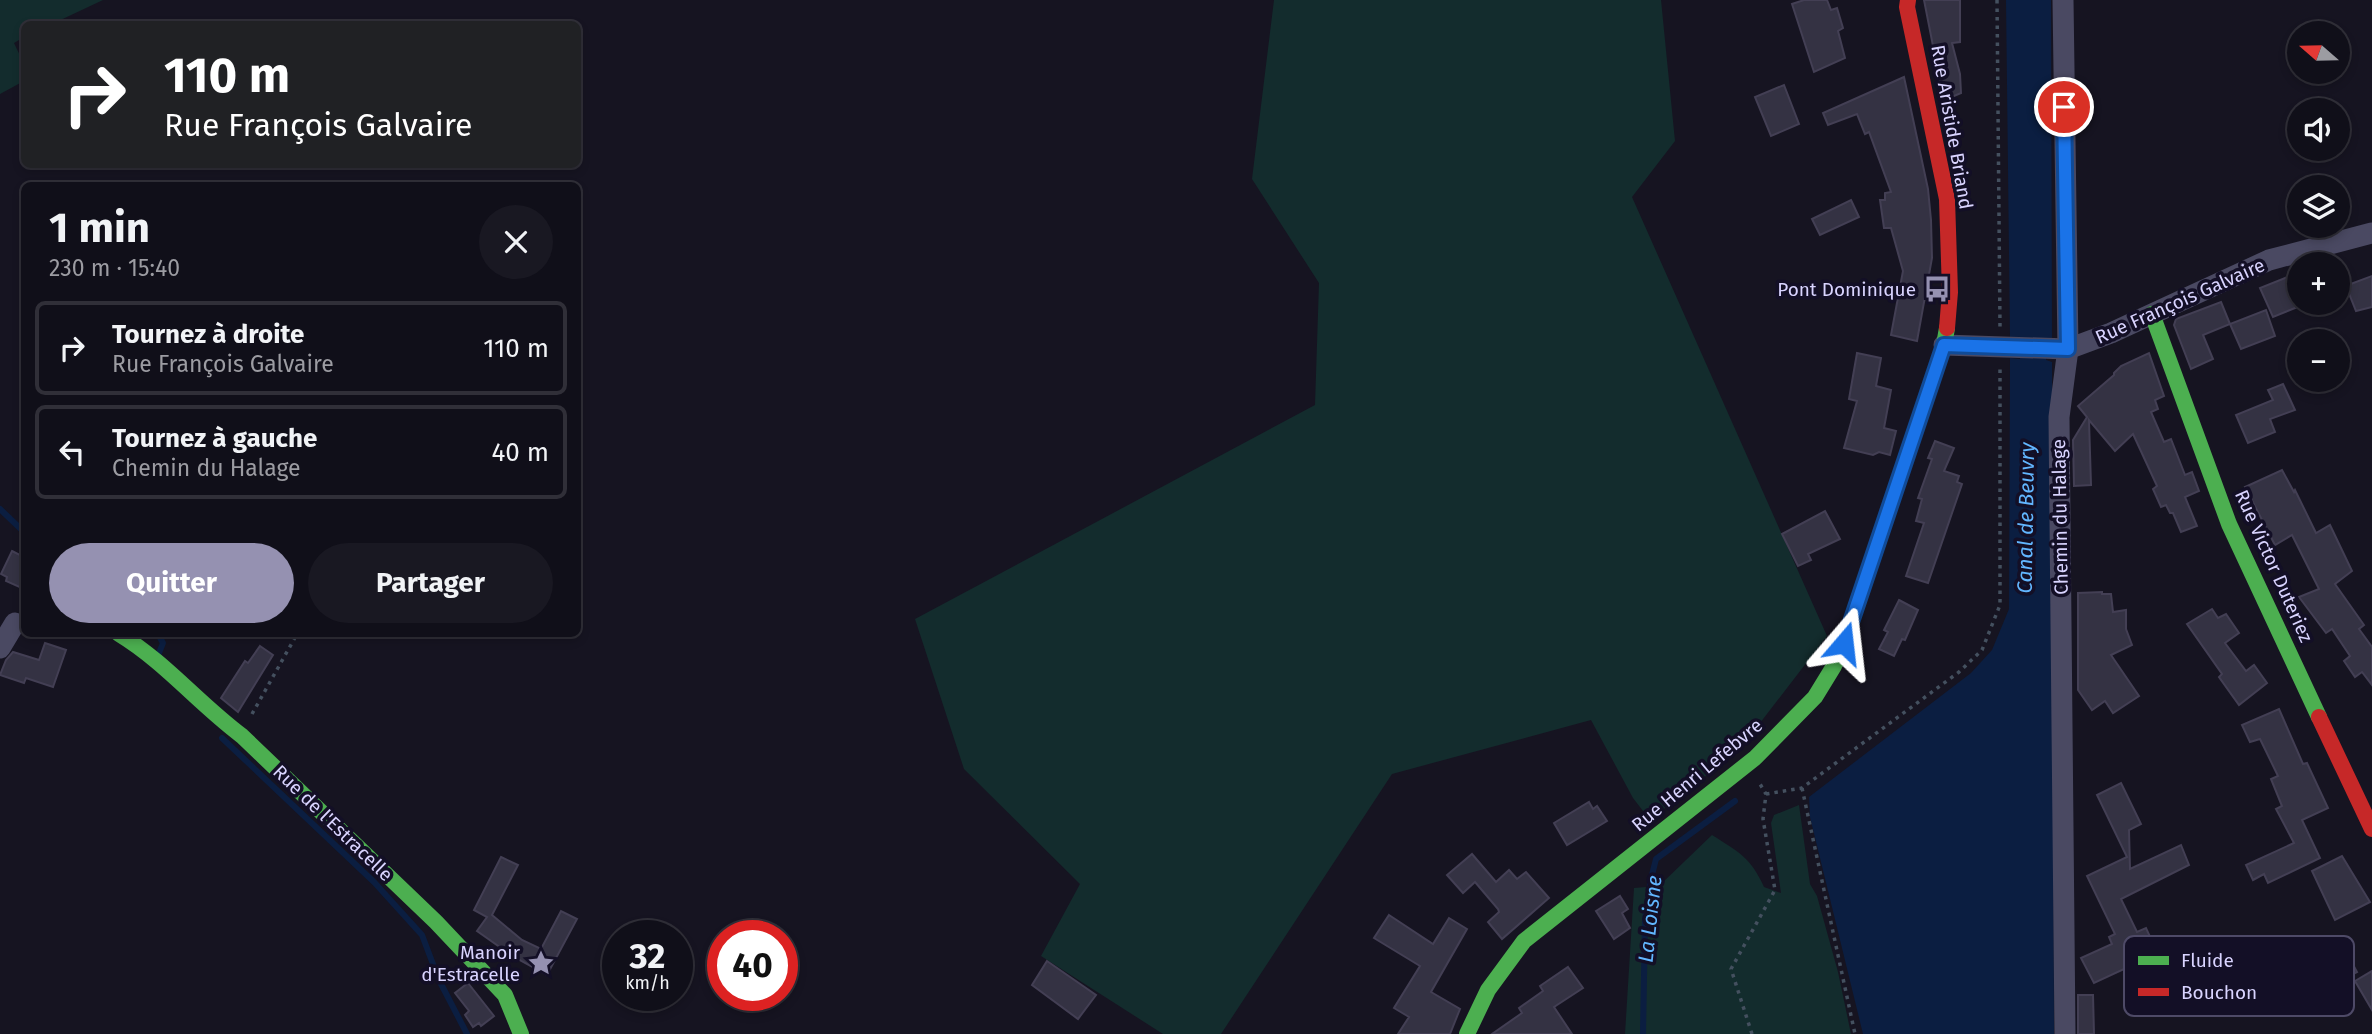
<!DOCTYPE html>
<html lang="fr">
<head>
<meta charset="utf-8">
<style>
	:root { --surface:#100f19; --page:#191822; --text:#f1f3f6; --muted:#9c9ca2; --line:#302f38; --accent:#9591b1 }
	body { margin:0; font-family:"Fira Sans",sans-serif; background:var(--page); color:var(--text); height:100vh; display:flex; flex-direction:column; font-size:26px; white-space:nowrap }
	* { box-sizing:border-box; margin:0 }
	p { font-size:23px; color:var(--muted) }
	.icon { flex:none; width:38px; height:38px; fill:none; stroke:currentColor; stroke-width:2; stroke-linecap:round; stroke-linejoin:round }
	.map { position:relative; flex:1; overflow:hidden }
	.sheet { position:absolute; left:21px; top:182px; width:560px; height:455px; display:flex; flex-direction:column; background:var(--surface); border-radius:10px; box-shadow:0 4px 10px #0003,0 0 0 2px var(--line) }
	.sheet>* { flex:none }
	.banner { position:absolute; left:21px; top:21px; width:560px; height:147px; border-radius:10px; box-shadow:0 4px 10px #0003,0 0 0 2px var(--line); background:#202124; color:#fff; overflow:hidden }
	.needle { width:46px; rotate:290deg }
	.tools { position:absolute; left:2287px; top:21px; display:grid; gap:14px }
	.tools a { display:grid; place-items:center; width:63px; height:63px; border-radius:50%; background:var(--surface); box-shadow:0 4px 10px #0003,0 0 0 2px var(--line); font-size:35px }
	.speed { position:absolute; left:602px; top:920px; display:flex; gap:14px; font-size:35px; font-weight:700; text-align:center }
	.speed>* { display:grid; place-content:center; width:91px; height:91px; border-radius:50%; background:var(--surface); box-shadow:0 4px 10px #0003,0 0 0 2px var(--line); line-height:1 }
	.speed small { font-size:18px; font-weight:400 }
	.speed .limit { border:10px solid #d22; background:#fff; color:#111 }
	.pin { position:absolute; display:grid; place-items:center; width:60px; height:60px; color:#fff; margin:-30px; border:4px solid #fff; border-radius:50%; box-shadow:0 2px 7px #0007 }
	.me { position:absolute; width:77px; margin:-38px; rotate:17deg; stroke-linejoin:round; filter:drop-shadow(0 0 5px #0008) }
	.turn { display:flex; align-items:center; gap:24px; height:147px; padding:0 28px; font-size:32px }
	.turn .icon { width:91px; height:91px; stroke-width:2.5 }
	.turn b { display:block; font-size:49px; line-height:60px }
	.round { display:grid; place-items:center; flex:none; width:74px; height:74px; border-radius:37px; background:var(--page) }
	.summary { display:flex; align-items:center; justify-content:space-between; height:119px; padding:0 28px }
	h1 { font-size:42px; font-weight:700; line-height:52px }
	.cta { display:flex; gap:14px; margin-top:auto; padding:14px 28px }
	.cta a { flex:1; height:80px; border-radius:42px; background:var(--accent); color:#fff; font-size:28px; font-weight:700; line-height:80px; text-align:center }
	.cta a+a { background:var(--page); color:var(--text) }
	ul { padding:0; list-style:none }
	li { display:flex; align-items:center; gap:21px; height:94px; margin:0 14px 10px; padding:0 14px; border:4px solid var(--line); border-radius:10px }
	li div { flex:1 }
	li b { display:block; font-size:26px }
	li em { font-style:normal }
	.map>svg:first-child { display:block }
	.green { fill:#132c2d }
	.water { fill:#0b1e41 }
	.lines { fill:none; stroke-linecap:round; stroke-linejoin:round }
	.stream { stroke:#0b1e41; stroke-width:6 }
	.building { fill:#343243; stroke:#433f54; stroke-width:2 }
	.path { stroke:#44505f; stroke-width:3.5; stroke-dasharray:3.5 5; stroke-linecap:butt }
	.street { stroke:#4a4962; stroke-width:21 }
	.fast { stroke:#4caf50; stroke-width:16 }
	.jam { stroke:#c62828; stroke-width:16 }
	.route-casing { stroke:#114b97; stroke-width:18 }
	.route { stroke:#1a73e8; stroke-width:12 }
	.labels { text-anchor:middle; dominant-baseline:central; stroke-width:7; stroke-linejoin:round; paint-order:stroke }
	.street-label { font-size:19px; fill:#d9d4ff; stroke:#130f26 }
	.poi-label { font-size:19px; fill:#d9d4ff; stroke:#130f26; text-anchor:end }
	.water-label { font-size:21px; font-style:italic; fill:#62b6ff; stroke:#130f26 }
	.key { fill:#130f26; stroke:#4e4a67; stroke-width:2 }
	.key-label { font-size:19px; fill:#d9d4ff }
</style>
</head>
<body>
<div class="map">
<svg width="2372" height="1034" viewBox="0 0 2372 1034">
	<rect width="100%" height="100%" fill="#161421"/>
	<g class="green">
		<path d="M0,0h103l-51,24h-28v13l-10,6 10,21v17l-24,13z"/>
		<path d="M1274,0h387l14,141 -43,56 195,439 -87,113 -90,71 -17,-22 -42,-78 -199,54 -171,260h-58l-122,-78 39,-72 -116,-115 -49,-150 400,-214 4,-122 -67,-104z"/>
		<path d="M1799,805l11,79 7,12 21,76 13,62h-226l9,-146 25,-2 53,-51c27,17 39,23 52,52l17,6 -10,-70 3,-8z"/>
	</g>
	<path class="water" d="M2006,0h45l1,338h-5l-1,22 6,2 2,672h-191l-53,-217 -1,-20 162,-124 21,-23 17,-41 1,-251 10,1v-21h-10z"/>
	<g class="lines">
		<g class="stream">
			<path d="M0,509l24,23"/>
			<path d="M158,634l5,9 -4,10"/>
			<path d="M222,738l152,144 48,53 17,45 28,54"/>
			<path d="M1643,1034l2,-114 6,-41 5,-20 79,-58"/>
		</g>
	</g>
	<g class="building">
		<path d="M1804,0h23l4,10 6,-2 6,20 -5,3 7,27 -31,14 -22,-68z"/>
		<path d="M1924,0h36v42l-8,1 8,31 1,19 -14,6 -4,-2z"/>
		<path d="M1904,77l24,112 3,31 1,38 -15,83 -26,-6 12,-64 -12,-43h-7l-4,-28h5v-7l6,-1 -22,-60 -4,2 -8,-20 -29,11 -5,-12z"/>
		<path d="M1784,85l15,39 -28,12 -16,-39z"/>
		<path d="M1851,200l8,17 -39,18 -8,-16z"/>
		<path d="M2300,272v34l-27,11 -13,-29z"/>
		<path d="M2372,276v31l-16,4 -8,-20v-6z"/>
		<path d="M2221,302l9,22 -27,11 10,24 -22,10 -17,-44 2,-6z"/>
		<path d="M2266,310l9,26 -34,13 -11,-25z"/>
		<path d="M1857,353l24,5 -5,28 15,4 -7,38 12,3 -6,24 -11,-3 -6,3 -29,-7 13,-47 -8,-2z"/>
		<path d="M2149,353l15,43 -9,4 3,9 -7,3 13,30 7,-3 14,36 7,-3 7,19 -14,6 12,29 -16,6 -8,-19h-3l-4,-8 -5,2 -8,-18 4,-3 -24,-52 -18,17 -26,-31 2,65 -17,1 -1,-46 14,-23 -9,-11 36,-31v-2l7,-7z"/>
		<path d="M2283,384l12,26 -25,9 5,13 -27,11 -12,-28 37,-15 -5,-10z"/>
		<path d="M1935,441l19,7 -10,23 15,5 -2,6 5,2 -34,99 -22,-7 18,-53 -8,-2 6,-22 -4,-1 14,-39 -4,-1z"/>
		<path d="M2282,470l12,22 1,-2 21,43 14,-8 22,46 -17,13 29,41 -5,4 13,18v38l-10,-13 -7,5 -11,-16 6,-5 -18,-27 -6,4 -27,-36 20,-8 -27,-54 -17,10 -30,-58z"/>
		<path d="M1825,511l15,28 -32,15 3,6 -13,6 -16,-32z"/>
		<path d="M12,551l12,6v32l-18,-8 1,-4 -6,-3z"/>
		<path d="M2102,592v2h9l2,18 13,-2v19l6,16 -21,10 28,41 -26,17 -8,-12 -13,9 -14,-20v-97z"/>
		<path d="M1899,600l19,10 -13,30 -3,-1 -8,17 -15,-7 9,-17 -4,-2z"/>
		<path d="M2212,609l6,9 8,-4 13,19 -14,10 21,28 8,-6 13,18 -28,22 -20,-28 3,-3 -35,-50z"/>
		<path d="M45,643l21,7 -13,37 -27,-9 -2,5 -24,-8 6,-15 7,-8 26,8z"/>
		<path d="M260,646l13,9 -35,57 -17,-14 24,-37 3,2z"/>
		<path d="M2279,709l24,55 4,-1 21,45 -26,12 18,38 -52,25 -4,-9 -11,6 -7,-15 48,-22 -18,-34 6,-3 -11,-27 7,-3 -18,-37 -10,3 -8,-17z"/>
		<path d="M2121,783l20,41 -12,6 1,39 51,-24 8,20 -68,34 16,33 9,-4 6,13 -8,5 6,11 -56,26 -13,-25 31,-14 -3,-7 6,-3 -28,-58 40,-19 -30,-62z"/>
		<path d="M1589,802l4,7 4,-3 10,15 -40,24 -13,-22z"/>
		<path d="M1472,854l24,28 13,-12 8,9 9,-7 23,26 -47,41 -14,-17 11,-10 -1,-3 -23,-27 -12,11 -16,-18z"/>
		<path d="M2342,856l28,46 -35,18 -23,-49z"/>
		<path d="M501,857l17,8 -26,50 30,25 19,9 20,-38 16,8 -30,56 -33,-18 -37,-26 10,-14 -13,-7z"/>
		<path d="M1620,896l8,13 -6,4 8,15 -16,11 -18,-28z"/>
		<path d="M1389,915l44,29 16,-26 18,11 -36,63 29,17 -10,25h-52l11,-17 -15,-9 26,-42 -46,-28z"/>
		<path d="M2340,940l17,32 -23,12 -17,-33z"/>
		<path d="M1047,961l49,34 -18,24 -46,-34z"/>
		<path d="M1568,967l15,21 -29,19 18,27h-80l30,-21 -3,-5 24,-17 -3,-5z"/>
		<path d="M2372,971v39l-17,-29z"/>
		<path d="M468,983l26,33 -13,10 -2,-3 -6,4 -8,-12 4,-4 -14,-18z"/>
		<path d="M2078,995h15l1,39h-16z"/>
	</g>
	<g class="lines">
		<g class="path">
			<path d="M1997,0l3,327"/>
			<path d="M252,714l45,-80"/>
			<path d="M1802,788l53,246"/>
			<path d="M1766,794l36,-6 157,-116 23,-22 18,-45v-239"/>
			<path d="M1752,1034l-21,-65 44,-79 -12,-71 3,-25 -6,-10"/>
		</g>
		<g class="street">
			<path d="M2063,0l5,349 -9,68 6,617"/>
			<path d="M1944,345l124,4 43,-16 158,-73 103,-27"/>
			<path d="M0,648l15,-25"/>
		</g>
		<g class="fast">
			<path d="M2152,314l77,210 90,193"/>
			<path d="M119,634c46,28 80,70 123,102l194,186 69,73 16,39"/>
			<path d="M1467,1034l21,-44 36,-49 231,-183 60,-61 19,-31 10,-22 100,-299 3,-17"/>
		</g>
		<g class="jam">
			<path d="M1908,0l-1,7 40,192 3,93 -3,36"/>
			<path d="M2319,717l53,112"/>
		</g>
	</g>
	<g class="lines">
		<g class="route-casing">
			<path id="route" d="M1844,643l100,-298 124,4 -4,-242"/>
		</g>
		<use href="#route" class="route"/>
	</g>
	<defs>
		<g id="bus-bare" transform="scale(2.1)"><path d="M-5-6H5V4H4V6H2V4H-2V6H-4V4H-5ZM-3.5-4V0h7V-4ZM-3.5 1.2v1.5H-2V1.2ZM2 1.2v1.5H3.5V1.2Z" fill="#9591b1" stroke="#130f26" stroke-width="2.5" paint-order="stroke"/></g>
		<g id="sight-bare" transform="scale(2.1)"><path d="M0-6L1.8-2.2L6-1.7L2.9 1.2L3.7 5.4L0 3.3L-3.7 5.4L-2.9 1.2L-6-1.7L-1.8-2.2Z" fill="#9591b1" stroke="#130f26" stroke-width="2.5" paint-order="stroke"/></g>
	</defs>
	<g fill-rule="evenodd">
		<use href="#bus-bare" x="1937" y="289"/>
		<use href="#sight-bare" x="541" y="963"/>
	</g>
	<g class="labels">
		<g class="street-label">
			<text transform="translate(1952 127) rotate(80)">Rue Aristide Briand</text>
			<text transform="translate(2180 301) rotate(-24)">Rue François Galvaire</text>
			<text transform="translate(2060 517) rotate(-91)">Chemin du Halage</text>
			<text transform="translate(2274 566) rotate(66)">Rue Victor Duteriez</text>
			<text transform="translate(1697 775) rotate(-40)">Rue Henri Lefebvre</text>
			<text transform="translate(333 823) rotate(44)">Rue de l'Estracelle</text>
		</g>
		<g class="poi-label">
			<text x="1916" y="289">Pont Dominique</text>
			<text x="520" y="952">Manoir<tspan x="520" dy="22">d'Estracelle</tspan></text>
		</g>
		<g class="water-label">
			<text transform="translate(2026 518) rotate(-89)">Canal de Beuvry</text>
			<text transform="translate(1650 919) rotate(-84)">La Loisne</text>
		</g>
	</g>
	<rect x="2124" y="936" width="230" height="80" rx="10" class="key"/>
	<rect x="2138" y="956" width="31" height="9" fill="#4caf50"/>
	<rect x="2138" y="988" width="31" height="8" fill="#c62828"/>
	<g class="key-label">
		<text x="2181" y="967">Fluide</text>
		<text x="2181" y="999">Bouchon</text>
	</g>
</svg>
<div class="tools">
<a><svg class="needle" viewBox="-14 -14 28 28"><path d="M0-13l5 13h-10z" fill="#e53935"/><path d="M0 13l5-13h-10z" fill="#9c9ca2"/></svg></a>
<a><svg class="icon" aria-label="sound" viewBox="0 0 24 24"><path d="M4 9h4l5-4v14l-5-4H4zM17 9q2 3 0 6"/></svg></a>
<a><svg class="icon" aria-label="layers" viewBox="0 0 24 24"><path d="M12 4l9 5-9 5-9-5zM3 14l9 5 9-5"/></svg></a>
<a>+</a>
<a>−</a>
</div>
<div class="speed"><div>32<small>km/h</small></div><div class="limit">40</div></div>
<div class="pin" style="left:2064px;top:107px;background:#d93025"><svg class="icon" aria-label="arrive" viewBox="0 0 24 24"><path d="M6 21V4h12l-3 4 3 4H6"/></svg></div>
<svg class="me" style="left:1844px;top:643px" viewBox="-20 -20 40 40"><path d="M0-17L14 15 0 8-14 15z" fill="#1a73e8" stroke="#fff" stroke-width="4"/></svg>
<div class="banner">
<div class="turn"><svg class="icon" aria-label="right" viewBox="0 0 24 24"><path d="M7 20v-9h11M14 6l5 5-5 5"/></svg><div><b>110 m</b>Rue François Galvaire</div></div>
</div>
<section class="sheet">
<div class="summary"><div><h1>1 min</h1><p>230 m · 15:40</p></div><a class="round"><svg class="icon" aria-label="close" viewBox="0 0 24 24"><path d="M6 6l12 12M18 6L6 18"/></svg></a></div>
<ul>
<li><svg class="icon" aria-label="right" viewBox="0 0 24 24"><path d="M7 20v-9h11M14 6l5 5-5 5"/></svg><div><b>Tournez à droite</b><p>Rue François Galvaire</p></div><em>110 m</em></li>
<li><svg class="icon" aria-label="left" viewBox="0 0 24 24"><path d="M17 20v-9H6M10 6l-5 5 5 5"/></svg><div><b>Tournez à gauche</b><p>Chemin du Halage</p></div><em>40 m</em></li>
</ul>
<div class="cta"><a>Quitter</a><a>Partager</a></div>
</section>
</div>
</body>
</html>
